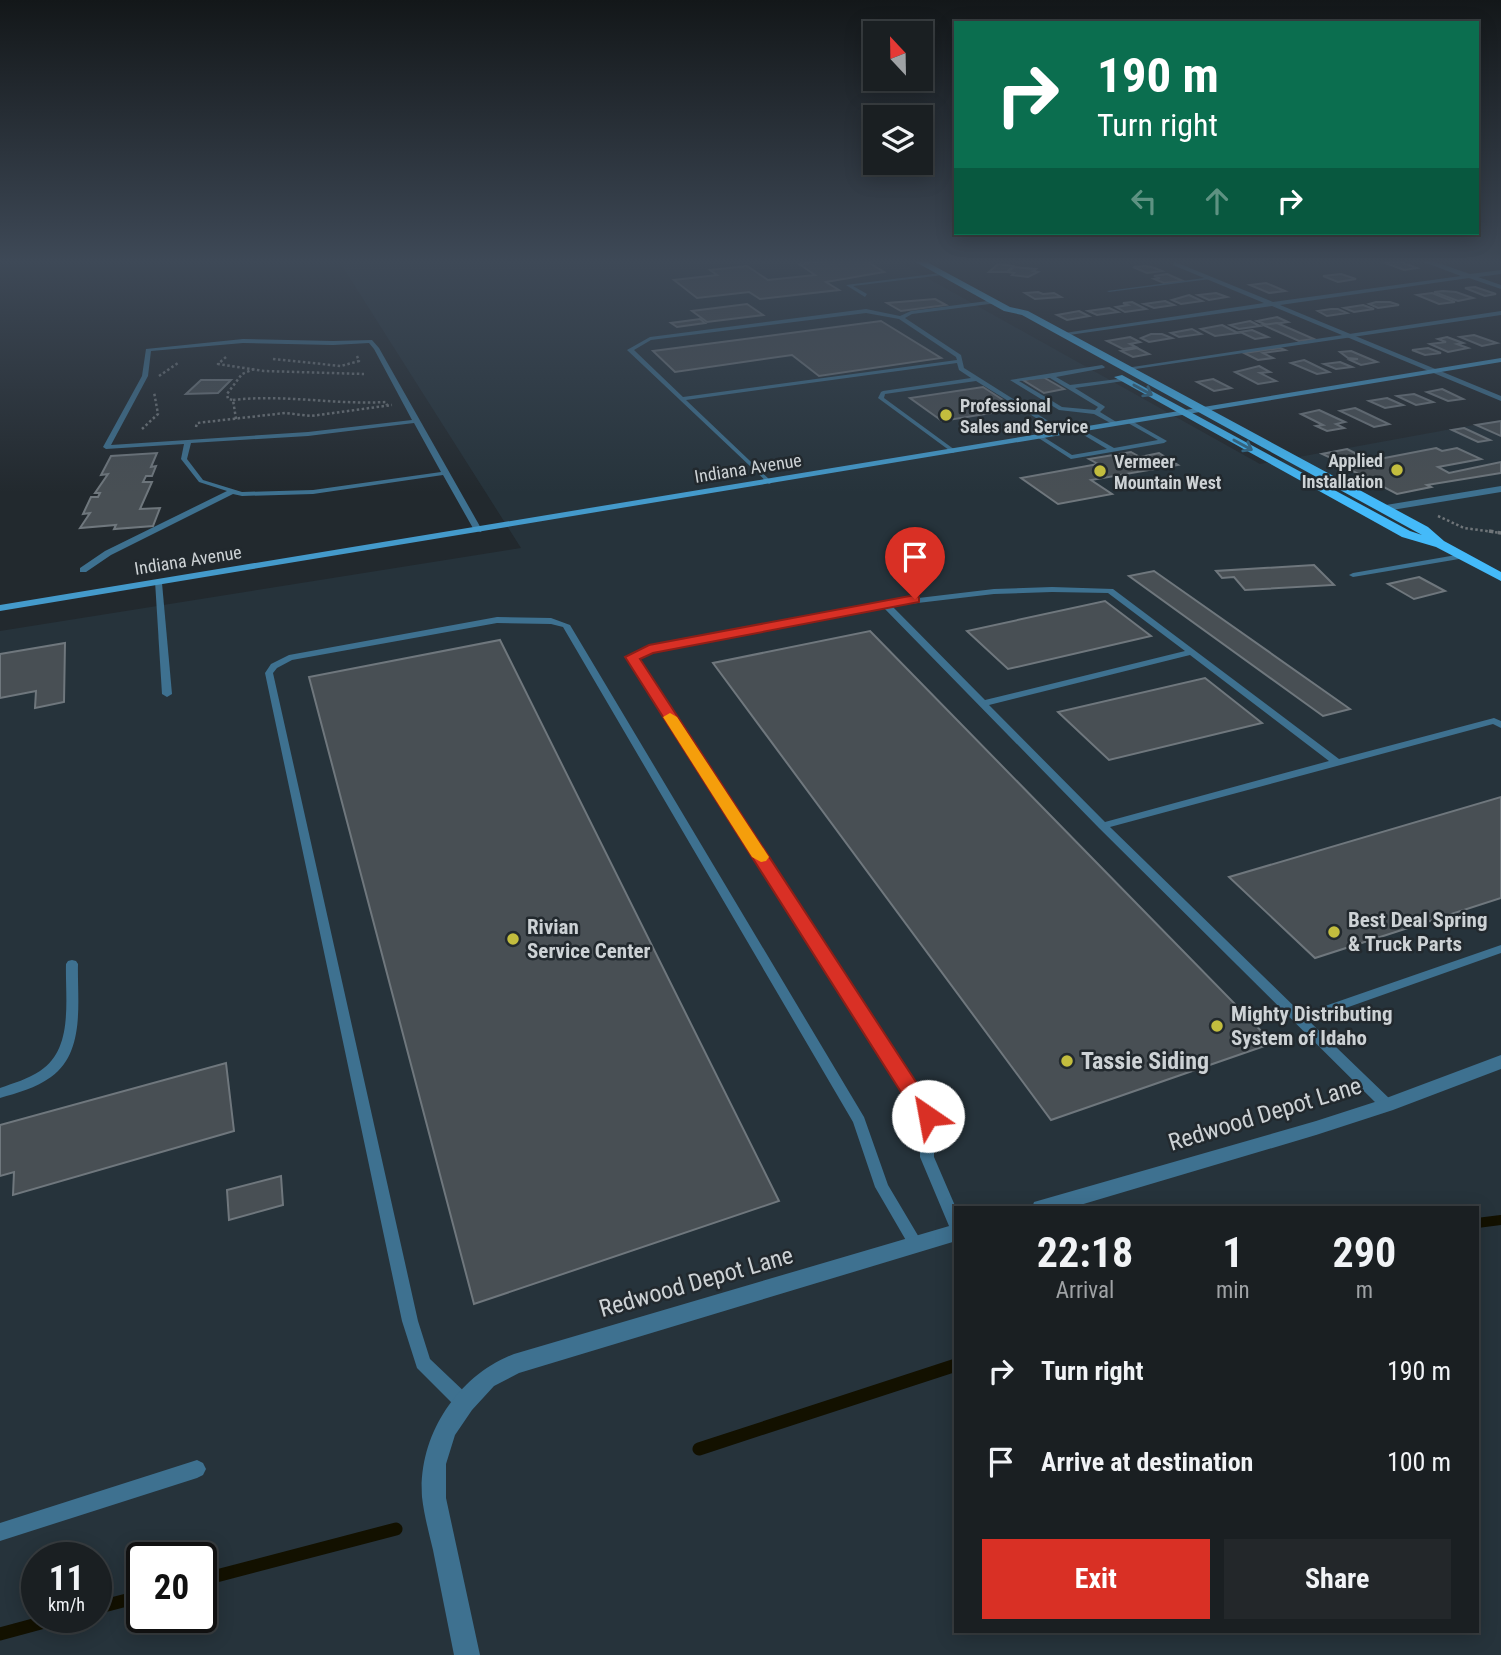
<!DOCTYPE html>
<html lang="en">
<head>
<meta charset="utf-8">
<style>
	:root { --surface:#1a1f22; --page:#23272a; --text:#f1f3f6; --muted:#9fa2a5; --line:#383d40; --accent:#d93025 }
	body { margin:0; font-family:"Roboto Condensed",sans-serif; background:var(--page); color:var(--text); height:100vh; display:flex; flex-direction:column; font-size:26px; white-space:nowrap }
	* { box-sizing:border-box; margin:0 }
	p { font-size:23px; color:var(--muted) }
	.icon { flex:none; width:38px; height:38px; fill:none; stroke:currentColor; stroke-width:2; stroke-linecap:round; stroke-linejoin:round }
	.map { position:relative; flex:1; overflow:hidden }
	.details { position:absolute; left:954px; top:1206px; width:525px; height:427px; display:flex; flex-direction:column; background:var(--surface); border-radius:0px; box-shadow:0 4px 18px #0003,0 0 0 2px var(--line) }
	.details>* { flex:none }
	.top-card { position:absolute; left:954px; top:21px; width:525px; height:214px; border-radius:0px; box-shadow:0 4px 18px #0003,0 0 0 2px var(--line); background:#0b6e4f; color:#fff; overflow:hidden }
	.needle { width:46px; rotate:338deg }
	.buttons { position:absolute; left:863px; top:21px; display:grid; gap:14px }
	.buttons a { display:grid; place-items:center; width:70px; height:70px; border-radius:0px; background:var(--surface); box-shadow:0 4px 18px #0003,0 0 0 2px var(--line); font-size:35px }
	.speed { position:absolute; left:21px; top:1542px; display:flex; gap:14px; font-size:35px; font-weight:700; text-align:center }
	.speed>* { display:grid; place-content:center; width:91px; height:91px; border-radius:50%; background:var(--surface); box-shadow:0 4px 18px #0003,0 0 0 2px var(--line); line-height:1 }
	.speed small { font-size:18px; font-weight:400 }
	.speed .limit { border:4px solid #111; border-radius:10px; background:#fff; color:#111 }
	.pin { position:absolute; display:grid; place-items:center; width:60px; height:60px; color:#fff; margin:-72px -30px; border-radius:50% 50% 50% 0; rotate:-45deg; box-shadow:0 0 7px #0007 }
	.pin .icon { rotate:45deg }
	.me { position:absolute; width:77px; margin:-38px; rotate:327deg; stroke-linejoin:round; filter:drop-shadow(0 0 5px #0008) }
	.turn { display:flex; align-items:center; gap:24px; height:147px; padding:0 28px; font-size:32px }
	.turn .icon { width:91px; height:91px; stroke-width:2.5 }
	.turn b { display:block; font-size:49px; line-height:60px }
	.lanes { display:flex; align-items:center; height:66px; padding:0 28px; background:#0003; justify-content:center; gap:35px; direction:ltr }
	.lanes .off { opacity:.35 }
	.eta { display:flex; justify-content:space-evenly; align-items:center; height:119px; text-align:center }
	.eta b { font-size:42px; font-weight:700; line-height:49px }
	.action { display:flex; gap:14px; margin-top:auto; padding:14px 28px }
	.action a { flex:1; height:80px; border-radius:0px; background:var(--accent); color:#fff; font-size:28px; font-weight:700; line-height:80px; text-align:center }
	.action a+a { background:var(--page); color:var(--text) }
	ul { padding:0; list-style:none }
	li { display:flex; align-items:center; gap:21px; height:91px; padding:0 28px }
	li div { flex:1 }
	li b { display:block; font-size:26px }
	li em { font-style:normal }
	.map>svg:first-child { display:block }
	.built { fill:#26333b; fill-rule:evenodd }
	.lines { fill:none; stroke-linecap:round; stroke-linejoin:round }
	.stream-far1 { stroke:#131100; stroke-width:10 }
	.stream { stroke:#131100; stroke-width:13 }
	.building { fill:#484f54; stroke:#6f777d; stroke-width:2 }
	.path-far1 { stroke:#6f7579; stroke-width:2.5; stroke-dasharray:2.5 2.5; stroke-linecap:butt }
	.path { stroke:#6f7579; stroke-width:3.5; stroke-dasharray:4.5 4.5; stroke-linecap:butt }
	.lane { fill:#3e7190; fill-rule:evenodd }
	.street { fill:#3e7190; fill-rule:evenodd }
	.secondary { fill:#449acb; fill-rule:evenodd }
	.primary { fill:#44baf9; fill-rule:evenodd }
	.oneway { stroke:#316a89 }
	.route { fill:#d93025; stroke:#8d1f18; stroke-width:2 }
	.slow { fill:#f59e0b }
	.poi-dot { fill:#c3bd3e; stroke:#22292e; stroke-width:2.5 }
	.labels { text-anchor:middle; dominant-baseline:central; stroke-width:5; stroke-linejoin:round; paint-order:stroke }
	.far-poi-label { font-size:18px; font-weight:bold; fill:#cdd2d5; stroke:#22292e; text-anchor:start }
	.far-street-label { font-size:18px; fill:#cdd2d5; stroke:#22292e }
	.poi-label { font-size:21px; font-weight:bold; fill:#cdd2d5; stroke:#22292e; text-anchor:start }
	.near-poi-label { font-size:24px; font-weight:bold; fill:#cdd2d5; stroke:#22292e; text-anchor:start }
	.near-street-label { font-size:24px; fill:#cdd2d5; stroke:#22292e }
</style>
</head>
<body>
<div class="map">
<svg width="1501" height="1655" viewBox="0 0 1501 1655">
	<rect width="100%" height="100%" fill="#22292e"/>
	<path class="built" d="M339,261h558l363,203 241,-44v1235h-1501v-1024l521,-83zM956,1208h521v423h-521zM37,1558h59v59h-59zM142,1558h59v59h-59z"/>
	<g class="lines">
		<path class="stream-far1" d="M1477,1223l24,-3"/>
		<g class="stream">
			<path d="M699,1449l257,-84"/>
			<path d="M201,1580l195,-51"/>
			<path d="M96,1608l46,-12"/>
			<path d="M0,1634l63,-17"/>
		</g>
	</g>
	<g class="building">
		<path d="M824,261h42l18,11 -58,10 13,8 -79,9 -11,-7 -52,6 -23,-18 43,-5 -7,-5 37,-4 21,14 47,-5 -16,-11z"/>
		<path d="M1398,261l19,7 -13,2 -19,-7z"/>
		<path d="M998,264l15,2 -6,6h-18z"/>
		<path d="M1145,266l7,1 10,4 -15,2 -14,-6z"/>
		<path d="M1014,267l22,2 -3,2 5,1 -10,5 -16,-2 2,-2 -6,-1z"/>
		<path d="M1167,274l16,7 -19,2 -10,-4 6,-1 -6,-2z"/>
		<path d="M1341,274l15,5 -18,3 -15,-6z"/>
		<path d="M1266,283l19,8 -16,2 -19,-8z"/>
		<path d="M1475,287l21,7 -11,2 -20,-8z"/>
		<path d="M1443,291l13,1 17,6 -15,3 -24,-9z"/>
		<path d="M1038,292l5,2 11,-1 7,4 -26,2 -10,-6z"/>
		<path d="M1216,293l11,4 -18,3 -11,-5z"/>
		<path d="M1432,293l23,9 -16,2 -22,-9z"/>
		<path d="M1189,295l13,6 -21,3 -9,-4z"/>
		<path d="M935,299l11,6 -45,6 -14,-8z"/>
		<path d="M1165,301l9,4 -20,3 -10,-4z"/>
		<path d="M1132,302l14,7 -21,3 -9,-5 12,-2 -5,-2z"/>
		<path d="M1376,302h14l9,3 -21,3 -9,-4z"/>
		<path d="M747,304l16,11 -56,7 -15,-11z"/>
		<path d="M1363,305l11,4 -20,3 -10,-4z"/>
		<path d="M1109,308l9,4 -21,3 -9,-4z"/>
		<path d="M1331,309h7l9,4 -20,3 -9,-5z"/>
		<path d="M1079,311l10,5 -22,4 -10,-5z"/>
		<path d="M1277,317l11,5 -21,3 -10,-4z"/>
		<path d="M700,319l5,4 -28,4 -6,-4z"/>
		<path d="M881,321l60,37 -122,18 -27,-21 -117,17 -22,-21z"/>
		<path d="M1250,321l10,5 -21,3 -9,-4z"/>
		<path d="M1277,323l37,16 -15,2 -36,-16z"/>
		<path d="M1222,325l16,8 -23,3 -14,-7z"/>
		<path d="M1192,329l9,5 -22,3 -8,-4z"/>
		<path d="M1252,330l16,7 -13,2 -15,-7z"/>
		<path d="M1151,334h11l10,4 -23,4 -8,-4z"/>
		<path d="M1474,335l23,8 -15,3 -22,-9z"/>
		<path d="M1130,337l10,5 -10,2 6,3 -13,2 -16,-8z"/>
		<path d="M1447,337l16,6 -6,1 11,4 -20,4 -18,-8 16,-2 -8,-3z"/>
		<path d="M1137,348l12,6 -16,3 -12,-6z"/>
		<path d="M1280,348l5,2 -22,3 10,5 -15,2 -14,-7z"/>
		<path d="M1428,348l13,5 -16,2 -13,-5z"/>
		<path d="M1351,351l26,11 -16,3 -11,-5 8,-1 -10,-1 -8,-6z"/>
		<path d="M1304,360l25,12 -12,2 -26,-11z"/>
		<path d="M1340,362l12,5 -16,2 -12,-5z"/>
		<path d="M1259,366l11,6 -10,1 16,8 -18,3 -23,-12z"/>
		<path d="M1043,377l21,12 -20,4 -21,-13z"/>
		<path d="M1213,379l18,9 -17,3 -17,-9z"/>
		<path d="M201,380h30l-13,13 -32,1z"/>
		<path d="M983,387l34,22 -75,12 -32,-23z"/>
		<path d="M1442,389l21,10 -15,2 -21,-9z"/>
		<path d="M1414,394l19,8 -17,3 -19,-9z"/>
		<path d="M1387,398l16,7 -18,3 -16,-7z"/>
		<path d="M1355,408l34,16 -15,3 -34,-16z"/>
		<path d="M1319,410l26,12 -9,2 8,4 -17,3 -11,-5 7,-1 -22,-11z"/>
		<path d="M1501,421v15l-25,-11z"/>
		<path d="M1464,428l26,12 -12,2 -26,-12z"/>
		<path d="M1436,448l6,3 15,-3 24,11 -43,8 11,6 52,-11v11l-74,12 4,2 -34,7 -54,-28z"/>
		<path d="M1347,449l12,6 -24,5 -13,-6z"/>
		<path d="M1131,452l9,5 19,-4 19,12 -87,15 21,14 -54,10 -37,-26 77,-14 -9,-5z"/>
		<path d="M157,453l-6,14 5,-1 -4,10h-6l-3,6h9l-12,27 20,-1 -7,18 -39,3 2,-4 -36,3 10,-15 -7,1 8,-17h7l2,-4h-5l13,-19 -7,1 10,-19z"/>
		<path d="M1314,565l20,20 -89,5 -11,-13 -12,1 -6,-7z"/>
		<path d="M1154,571l196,138 -27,7 -194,-140z"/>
		<path d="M1419,577l26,14 -31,8 -26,-15z"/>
		<path d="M1105,601l46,35 -143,33 -41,-38z"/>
		<path d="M870,631l403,412 -222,77 -338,-457z"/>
		<path d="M500,640l279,561 -305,103 -165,-627z"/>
		<path d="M65,643l-1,59 -29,6 1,-17 -36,7v-44z"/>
		<path d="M1205,678l57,45 -153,37 -51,-48z"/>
		<path d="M1501,797v101l-186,60 -86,-81z"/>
		<path d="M226,1063l8,68 -221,64 1,-23 -14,4v-51z"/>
		<path d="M281,1176l2,29 -54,15 -2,-30z"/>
	</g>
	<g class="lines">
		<g class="path-far1">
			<path d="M226,357l-8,7 46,7 100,3"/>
			<path d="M273,359l68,7 18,-5 -2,-5"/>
			<path d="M159,376l19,-13"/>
			<path d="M233,400c51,-6 102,5 153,2l1,3"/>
			<path d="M236,419l-3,-19 -5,-1 -1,-5 15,-20 12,-5"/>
			<path d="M196,427l1,-4 88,-10 26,3 81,-11"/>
			<path d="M142,429l16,-15 -4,-22"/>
			<path d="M1438,516l26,12 37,5"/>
		</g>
		<path class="path" d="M1489,531l12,2"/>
		<g class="lane">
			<path d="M941,273l2,2 -90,11 14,8 -2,3 -19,-12z"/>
			<path d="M1212,277l-2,2 -101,13 -2,-1z"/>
			<path d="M995,300l2,3 -85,11 -7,4 56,37 3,13 102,64v2h-4l-86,-53 -91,13 -1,4 71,52 1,1 -3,2 -75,-55 3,-6 2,-1 88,-13 -12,-8 -2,-7 -271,37 85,81v2l-2,1 -142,-134 23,-13 216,-28 34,7 11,-5zM866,313l33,6 57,38 1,3 -274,37 -49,-47 17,-10z"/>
			<path d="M1501,311v4l-372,55 -3,-2z"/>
			<path d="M243,339l90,2 39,-1 7,8 103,182 -1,2 -7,-2 -31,-55 -130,19 -71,2 -9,-2 -122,61 -25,17h-6v-4l25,-17 122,-60 -28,-9 -18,-23 3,-15 -78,5 -3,-2 39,-71 4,-27zM243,343l90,2 36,-2 5,6 38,71 -104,12 -197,13 37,-69 3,-25zM414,423l27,49 -128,18 -71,2 -39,-12 -16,-21 4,-16 117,-7z"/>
			<path d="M1102,365l3,2 -1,1 -48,9 14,8 56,-7v2l-2,1 -49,7 29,18 1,1 -5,5 18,11v2h-4l-20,-11 -35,-4 -49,-30zM1050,378l48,29 -3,3 -33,-3 -43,-26z"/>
			<path d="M1130,420l37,21 -3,2 -93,16 -34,-22 5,-1 30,19 35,-6 -30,-18 -1,-1 3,-2 35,20 44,-8 -30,-17v-2z"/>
			<path d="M1462,554l4,2 -1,2 -112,19 -4,-2 4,-2z"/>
			<path d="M155,581h6l1,2 10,111 -5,3 -5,-3z"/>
			<path d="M1052,587l61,2 226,170 155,-41 7,3v7l-8,-4 -383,103 192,187 199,-69v8l-192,68 83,80 2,4 -2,4 -5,1 -5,-1 -283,-281 -216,-221 -232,44 -14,7 295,454 2,4v41l22,51v24l-5,-2 -2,-4 -29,-69v-40l-292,-460 21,-11 236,-44 109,-13zM1052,592l56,1 77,58 -200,49 -93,-94 102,-12zM1190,655l139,106 -224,61 -116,-117z"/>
			<path d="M497,617l54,1 19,7 294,492 24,68 35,59 -2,5 -5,1 -5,-1 -36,-62 -22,-65 -290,-495 -12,-3 -54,-1 -205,37 -15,8 -4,5 145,648 12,38 40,38 2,6 -2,6 -6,2 -6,-2 -41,-41 -15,-47 -137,-648 6,-9 18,-9z"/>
			<path d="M72,960l4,1 2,3c-1,37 8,88 -27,113 -15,11 -34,16 -51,21v-10c14,-5 28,-9 40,-17 34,-22 25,-72 26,-107l2,-3z"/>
			<path d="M197,1460l6,3 3,6 -3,6 -6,3 -197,63v-18z"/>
		</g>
		<g class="street">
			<path d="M1421,261h11l38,13 31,-4v4l-23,3 23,8v4l-32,-11 -189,27 221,91v5l-229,-95 -210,30 -4,-2 206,-31 -91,-38 2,-3 98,40 188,-26z"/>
			<path d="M1501,486v6l-115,19 -5,-3 5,-3z"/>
			<path d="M1501,1055v14l-108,41 -77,25 -246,73h-38l2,-6 7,-2 275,-79 65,-21z"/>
			<path d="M956,1224v17l-437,132 -25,13 -22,24 -17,25 -9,29v34l34,157h-26c-7,-35 -14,-70 -21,-105 -4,-17 -9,-35 -11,-53 -4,-61 35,-121 92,-143z"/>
		</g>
		<path class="secondary" d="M1501,358v4l-1501,249v-6z"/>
		<path class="primary" d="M914,261h11l85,46 18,4 400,216 16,14 57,31v9l-65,-34 -34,-10 -288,-160 8,-2 288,156 12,4 -400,-220 -18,-4z"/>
	</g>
	<defs><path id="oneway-shaft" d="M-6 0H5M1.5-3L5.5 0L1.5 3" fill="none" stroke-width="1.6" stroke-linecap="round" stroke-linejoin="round" transform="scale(1.75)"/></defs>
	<g class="oneway">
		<use href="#oneway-shaft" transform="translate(1143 390) rotate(29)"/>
		<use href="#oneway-shaft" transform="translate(1243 445) rotate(29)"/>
	</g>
	<linearGradient id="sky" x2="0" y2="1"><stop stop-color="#131719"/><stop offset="0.53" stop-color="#3e4957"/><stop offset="1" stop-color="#3e4957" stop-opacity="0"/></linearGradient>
	<rect width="1501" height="493" fill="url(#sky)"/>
	<path class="route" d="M915,595l4,2v5l-266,51 -13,6 295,452 3,5 -3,6 -7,3 -8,-3 -295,-465 24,-12z"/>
	<path class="slow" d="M670,713l7,4 92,140 -3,4 -5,1 -9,-5 -89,-140z"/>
	<g class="poi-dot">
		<circle cx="946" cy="415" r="7"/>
		<circle cx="1397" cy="470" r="7"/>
		<circle cx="1100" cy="471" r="7"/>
		<circle cx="1334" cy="932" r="7"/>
		<circle cx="513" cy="939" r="7"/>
		<circle cx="1217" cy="1026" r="7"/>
		<circle cx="1067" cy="1061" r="7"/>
	</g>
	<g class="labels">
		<g class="far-poi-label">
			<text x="960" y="405">Professional<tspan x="960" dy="21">Sales and Service</tspan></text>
			<text x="1383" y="460" text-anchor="end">Applied<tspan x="1383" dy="21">Installation</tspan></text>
			<text x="1114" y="461">Vermeer<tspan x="1114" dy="21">Mountain West</tspan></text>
		</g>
		<g class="far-street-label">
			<text transform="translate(748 468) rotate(-9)">Indiana Avenue</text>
			<text transform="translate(188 560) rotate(-9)">Indiana Avenue</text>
		</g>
		<g class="poi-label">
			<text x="1348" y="920">Best Deal Spring<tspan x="1348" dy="24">&amp; Truck Parts</tspan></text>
			<text x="527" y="927">Rivian<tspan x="527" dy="24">Service Center</tspan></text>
			<text x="1231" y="1014">Mighty Distributing<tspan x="1231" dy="24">System of Idaho</tspan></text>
		</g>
		<g class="near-poi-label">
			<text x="1081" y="1061">Tassie Siding</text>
		</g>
		<g class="near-street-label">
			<text transform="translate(1265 1114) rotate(-17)">Redwood Depot Lane</text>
			<text transform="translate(696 1282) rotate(-16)">Redwood Depot Lane</text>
		</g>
	</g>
</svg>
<div class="buttons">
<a><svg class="needle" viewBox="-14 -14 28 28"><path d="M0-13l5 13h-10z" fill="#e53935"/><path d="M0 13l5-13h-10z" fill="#9fa2a5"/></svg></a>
<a><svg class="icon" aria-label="layers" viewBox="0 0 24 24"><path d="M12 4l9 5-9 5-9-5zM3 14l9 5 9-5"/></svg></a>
</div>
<div class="speed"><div>11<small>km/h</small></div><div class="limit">20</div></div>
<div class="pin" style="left:915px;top:599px;background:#d93025"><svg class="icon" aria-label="arrive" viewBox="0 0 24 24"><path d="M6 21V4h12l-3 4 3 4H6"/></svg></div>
<svg class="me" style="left:928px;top:1116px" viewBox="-20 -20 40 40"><circle r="19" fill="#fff"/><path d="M0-13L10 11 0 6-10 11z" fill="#d93025"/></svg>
<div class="top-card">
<div class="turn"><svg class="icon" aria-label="right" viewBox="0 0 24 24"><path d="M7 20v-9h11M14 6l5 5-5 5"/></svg><div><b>190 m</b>Turn right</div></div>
<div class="lanes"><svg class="icon off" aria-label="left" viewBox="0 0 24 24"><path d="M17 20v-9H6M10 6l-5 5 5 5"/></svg><svg class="icon off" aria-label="ahead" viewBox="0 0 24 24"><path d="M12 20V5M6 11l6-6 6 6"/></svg><svg class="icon" aria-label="right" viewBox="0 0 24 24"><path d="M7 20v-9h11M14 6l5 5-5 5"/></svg></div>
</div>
<section class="details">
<div class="eta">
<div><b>22:18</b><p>Arrival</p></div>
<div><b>1</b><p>min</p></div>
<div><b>290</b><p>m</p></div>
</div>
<ul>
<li><svg class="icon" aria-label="right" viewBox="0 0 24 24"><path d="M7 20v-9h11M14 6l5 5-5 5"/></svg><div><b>Turn right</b></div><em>190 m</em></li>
<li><svg class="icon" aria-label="arrive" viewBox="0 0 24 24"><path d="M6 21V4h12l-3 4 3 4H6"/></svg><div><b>Arrive at destination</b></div><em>100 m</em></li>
</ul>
<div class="action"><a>Exit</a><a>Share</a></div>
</section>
</div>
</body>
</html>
